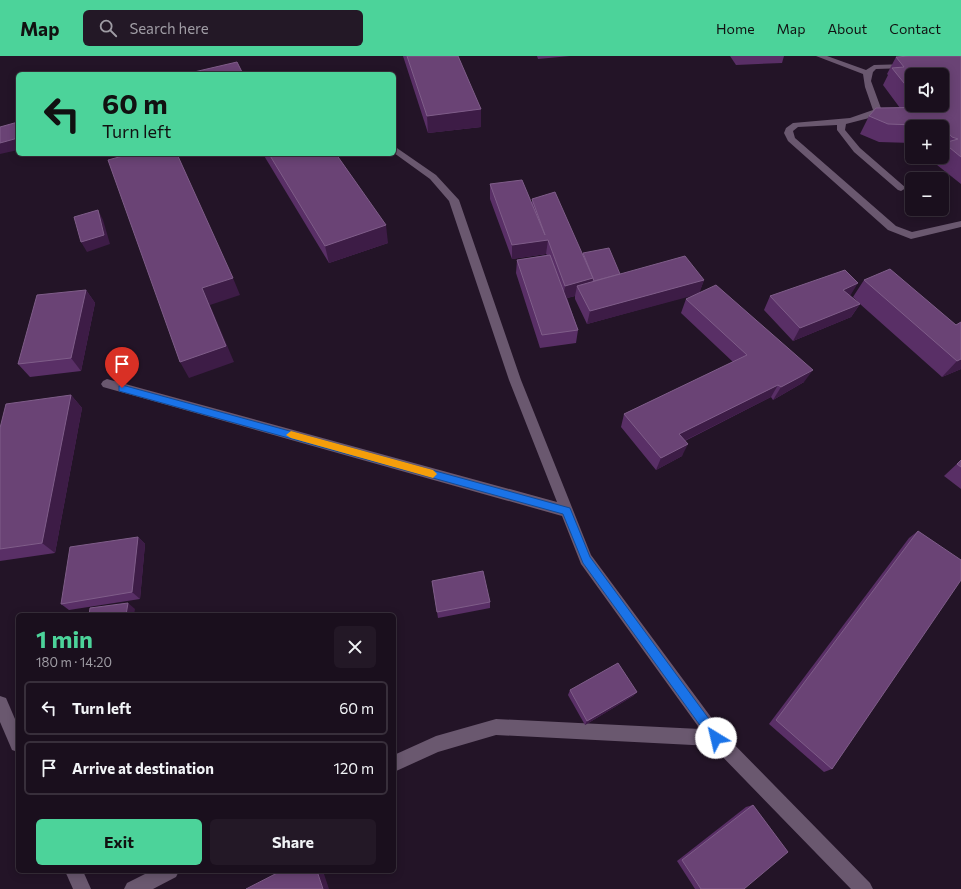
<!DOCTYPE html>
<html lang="en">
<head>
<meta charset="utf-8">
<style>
	:root { --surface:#1a0f1d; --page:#231826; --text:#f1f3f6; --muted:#9f9ca4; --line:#382f3b; --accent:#4cd39a }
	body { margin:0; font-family:Commissioner,sans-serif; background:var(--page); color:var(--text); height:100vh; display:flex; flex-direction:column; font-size:15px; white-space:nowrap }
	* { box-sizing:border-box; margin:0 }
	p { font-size:13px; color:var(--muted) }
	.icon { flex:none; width:22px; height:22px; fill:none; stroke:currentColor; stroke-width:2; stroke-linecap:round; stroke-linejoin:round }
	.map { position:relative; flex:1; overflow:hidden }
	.drawer { position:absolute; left:16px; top:557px; width:380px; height:260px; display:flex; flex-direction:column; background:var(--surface); border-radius:6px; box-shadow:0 2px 10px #0003,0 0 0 1px var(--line) }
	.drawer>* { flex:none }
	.hud { position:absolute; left:16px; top:16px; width:380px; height:84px; border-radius:6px; box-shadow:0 2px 10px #0003,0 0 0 1px var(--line); background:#4cd39a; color:#111; overflow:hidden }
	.buttons { position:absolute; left:905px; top:12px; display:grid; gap:8px }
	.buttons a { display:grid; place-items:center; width:44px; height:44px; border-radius:6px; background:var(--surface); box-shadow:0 2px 10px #0003,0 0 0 1px var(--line); font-size:20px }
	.pin { position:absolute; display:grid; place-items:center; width:34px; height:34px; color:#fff; margin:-41px -17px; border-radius:50% 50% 50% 0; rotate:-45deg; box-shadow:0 0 4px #0007 }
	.pin .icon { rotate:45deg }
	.me { position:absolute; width:44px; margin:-22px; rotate:324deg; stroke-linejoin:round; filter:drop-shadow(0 0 3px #0008) }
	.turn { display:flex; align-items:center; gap:14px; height:84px; padding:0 20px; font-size:18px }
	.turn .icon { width:52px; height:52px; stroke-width:2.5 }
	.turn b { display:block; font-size:28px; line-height:34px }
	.round { display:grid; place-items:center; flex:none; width:42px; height:42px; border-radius:6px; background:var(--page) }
	.overview { display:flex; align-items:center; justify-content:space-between; height:68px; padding:0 20px }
	h1 { font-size:24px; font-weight:700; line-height:30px; color:var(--accent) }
	.cta { display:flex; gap:8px; margin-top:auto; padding:8px 20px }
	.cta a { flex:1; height:46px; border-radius:6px; background:var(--accent); color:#111; font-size:16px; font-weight:700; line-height:46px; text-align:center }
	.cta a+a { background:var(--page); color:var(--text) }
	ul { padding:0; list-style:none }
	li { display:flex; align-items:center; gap:12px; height:54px; margin:0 8px 6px; padding:0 12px; border:2px solid var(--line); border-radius:6px }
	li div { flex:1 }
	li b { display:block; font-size:15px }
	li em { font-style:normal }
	header { display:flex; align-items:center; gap:24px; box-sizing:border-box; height:56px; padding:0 20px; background:var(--accent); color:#111 }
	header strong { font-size:19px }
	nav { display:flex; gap:22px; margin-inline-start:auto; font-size:14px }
	.search { width:280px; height:36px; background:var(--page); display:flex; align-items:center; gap:10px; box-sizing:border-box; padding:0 14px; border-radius:6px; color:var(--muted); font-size:15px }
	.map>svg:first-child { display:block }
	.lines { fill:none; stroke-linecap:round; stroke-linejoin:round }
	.lane { fill:#6a586f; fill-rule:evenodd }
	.wall { fill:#592f66; fill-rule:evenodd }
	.shaded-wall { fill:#3d1c46 }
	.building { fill:#6a4375; stroke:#7f5d89 }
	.route { fill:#1a73e8; stroke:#114b97 }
	.slow { fill:#f59e0b }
</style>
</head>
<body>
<header>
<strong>Map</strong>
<div class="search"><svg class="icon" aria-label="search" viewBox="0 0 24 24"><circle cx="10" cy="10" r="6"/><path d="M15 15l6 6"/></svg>Search here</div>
<nav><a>Home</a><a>Map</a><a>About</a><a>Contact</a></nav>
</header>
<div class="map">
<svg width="961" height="833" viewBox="0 0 961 833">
	<rect width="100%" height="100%" fill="#231427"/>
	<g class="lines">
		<g class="lane">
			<path d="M816,0h11l39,14 8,-5 33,-1 4,2 -4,2 -31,1 -3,3 -2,9 11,30 -9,6 -27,7 -1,6 15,18 46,40 -5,3 -3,-1 -44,-38 -17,-22v-5l-39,2 -5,4 2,7 101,88 16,6 49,-11v6l-50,12 -23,-9 -100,-89 -4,-8 2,-5 7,-5 57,-5 23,-8 -8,-23 -2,-13z"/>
			<path d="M394,90l42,29 23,25 62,180 70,175 131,177 148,151 3,6h-22l-139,-143 -216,-11 -58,17 -44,20v-17l42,-19 60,-17 204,10 -119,-165 -19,-48 -459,-129 -2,-3 2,-3 4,-2 450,123 -48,-122 -60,-179 -19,-22 -36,-26z"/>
			<path d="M0,640l6,2 12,28v26l-6,-2 -12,-28z"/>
			<path d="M65,815h18l8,18h-18z"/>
			<path d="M151,815h28l-3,6 -23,12h-29l3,-6z"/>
		</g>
	</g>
	<g class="wall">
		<path d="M403,0h55l23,71 -53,6z"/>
		<path d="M537,0h33l-32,3z"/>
		<path d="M730,0h54l-2,7 -46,2z"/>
		<path d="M961,0v128l-29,-23 3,-4h7v-30h-30v16l-33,-1 -19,-8 9,-18 31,-8 -17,-23 5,-10 -1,-1 9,-17zM912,19l30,30h-30z"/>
		<path d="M263,98h73l52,89 -59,20z"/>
		<path d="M490,128l42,19v-4l50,55 38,20 84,6 -5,13 105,89 -31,18 -2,-3 -86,44 -3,15 -26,14 -35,-43 3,-13 109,-52 -52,-49 5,-14 10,-5 -109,30 -12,-25v-3l-8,2 11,32 -2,13 -36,5 -24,-75 1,-13 30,-5 -1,-1 -34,5 -22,-60z"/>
		<path d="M864,224l92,45 5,-3v47l-19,8 -82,-73 -9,13 -58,24 -29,-31 6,-14h80l9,7 -6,-6z"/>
		<path d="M86,234l9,13 -14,68 -51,6 -12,-13z"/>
		<path d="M71,339l11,13 -27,145 -55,8v-133z"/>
		<path d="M961,404v29l-17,-13z"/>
		<path d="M918,475l-86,238 -8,3 -55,-48 140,-186z"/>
		<path d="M138,481l7,7 -5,55 -71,11 -8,-6z"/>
		<path d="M432,525l58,21v6l-52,10z"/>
		<path d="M570,634l67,2 -4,4 -48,29 -17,-30z"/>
		<path d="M753,749l-9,84h-49l-18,-28 69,-54z"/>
	</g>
	<g class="shaded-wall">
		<path d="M481,53v18l-53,6 -1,-17z"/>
		<path d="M18,82v12l-18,4v-11z"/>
		<path d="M98,154l5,10 7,24 -23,8 -6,-10z"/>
		<path d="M386,169l2,18 -59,20 -4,-17z"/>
		<path d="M548,184l-2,14 -34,5v-14z"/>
		<path d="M233,222l7,17 -30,10 24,57 -45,16 -9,-16 22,-74z"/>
		<path d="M593,222l-2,14 -14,-6 -2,10 -12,3 2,-13z"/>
		<path d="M704,224l-5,14 -112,30 3,-13z"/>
		<path d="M858,227l-8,13 -7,-6z"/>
		<path d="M86,234l9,13 -14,68 -10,-13z"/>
		<path d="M860,248l-9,13 -58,24 7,-13z"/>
		<path d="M961,303v10l-19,8 15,-16z"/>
		<path d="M813,314l-9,12 -31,18 8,-13z"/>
		<path d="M778,329l-7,12 -97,49 5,-12z"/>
		<path d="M71,339l11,13 -27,145 -13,-10z"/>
		<path d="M688,388l-6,12 -26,14 5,-12z"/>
		<path d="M138,481l7,7 -5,55 -8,-7z"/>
		<path d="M128,547l7,6 -1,6h-8z"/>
		<path d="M637,636l-4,4 -48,29 2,-4z"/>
		<path d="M317,815h6l6,18h-6z"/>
	</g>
	<g class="building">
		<path d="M407,0h51l23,53 -54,7z"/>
		<path d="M910,0h51v101l-17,-14 14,-4 -6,-2 -10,-11 -54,-2 -19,-8 7,-8 66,-1 -3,-2h3v-30h-30v18l-20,-25 12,-1 -8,-10z"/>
		<path d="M237,6l6,12h-48l-1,-2z"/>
		<path d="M18,66v16l-18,5v-16z"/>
		<path d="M130,98h47l56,124 -31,10 24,58 -46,16 -72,-202z"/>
		<path d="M269,98h67l50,71 -61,21z"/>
		<path d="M522,124l23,55 -13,-36 23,-7 38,86 -28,8 -17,-46 -36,5 -22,-61z"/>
		<path d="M98,154l6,25 -23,7 -7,-25z"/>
		<path d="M609,192l11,26 -26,7 -1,-3 -10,-25z"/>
		<path d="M550,199l28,75 -36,5 -25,-75z"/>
		<path d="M685,200l19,24 -114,31 -13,-25z"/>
		<path d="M890,213l66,56 5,-3v37l-4,2 -93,-81z"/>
		<path d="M845,214l13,13 -15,7 17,14 -60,24 -30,-32z"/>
		<path d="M716,229l97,85 -32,17 -3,-2 -99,49 9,10 -27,14 -37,-44 123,-59 -61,-56z"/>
		<path d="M86,234l-15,68 -53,6 19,-69z"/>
		<path d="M71,339l-29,148 -42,6v-121l6,-24z"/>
		<path d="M961,404v7l-4,-3z"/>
		<path d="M918,475l43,29v20l-129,189 -56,-49z"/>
		<path d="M138,481l-6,55 -71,12 9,-57z"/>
		<path d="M483,515l7,31 -53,10 -5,-31z"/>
		<path d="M128,547l-2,12h-37l1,-7z"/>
		<path d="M618,607l19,29 -50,29 -17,-31z"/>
		<path d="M753,749l35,47 -44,37h-43l-19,-29z"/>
		<path d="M281,815h36l6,18h-77z"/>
	</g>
	<path class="route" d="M122,329l448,123 20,49 130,177 2,4 -2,4 -4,2 -4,-2 -129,-179 -20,-49 -444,-123v-5z"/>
	<path class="slow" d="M291,375l142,39 4,4 -4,4 -142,-40 -5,-3z"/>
</svg>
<div class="buttons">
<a><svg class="icon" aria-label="sound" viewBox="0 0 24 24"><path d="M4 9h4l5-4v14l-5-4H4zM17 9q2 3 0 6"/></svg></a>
<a>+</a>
<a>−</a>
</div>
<div class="pin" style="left:122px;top:332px;background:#d93025"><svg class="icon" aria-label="arrive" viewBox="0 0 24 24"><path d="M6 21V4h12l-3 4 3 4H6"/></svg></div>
<svg class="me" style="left:716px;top:682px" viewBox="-20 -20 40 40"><circle r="19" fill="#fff"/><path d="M0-13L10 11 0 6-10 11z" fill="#1a73e8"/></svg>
<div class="hud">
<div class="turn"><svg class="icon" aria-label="left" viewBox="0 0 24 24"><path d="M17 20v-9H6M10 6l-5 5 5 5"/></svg><div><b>60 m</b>Turn left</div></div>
</div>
<section class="drawer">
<div class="overview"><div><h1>1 min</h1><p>180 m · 14:20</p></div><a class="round"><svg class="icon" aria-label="close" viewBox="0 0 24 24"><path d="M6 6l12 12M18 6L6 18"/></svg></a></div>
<ul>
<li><svg class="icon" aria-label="left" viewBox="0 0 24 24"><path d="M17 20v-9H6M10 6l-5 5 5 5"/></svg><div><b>Turn left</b></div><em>60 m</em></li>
<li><svg class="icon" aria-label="arrive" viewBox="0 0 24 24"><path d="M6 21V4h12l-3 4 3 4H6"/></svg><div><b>Arrive at destination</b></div><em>120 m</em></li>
</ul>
<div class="cta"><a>Exit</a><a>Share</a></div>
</section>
</div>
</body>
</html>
